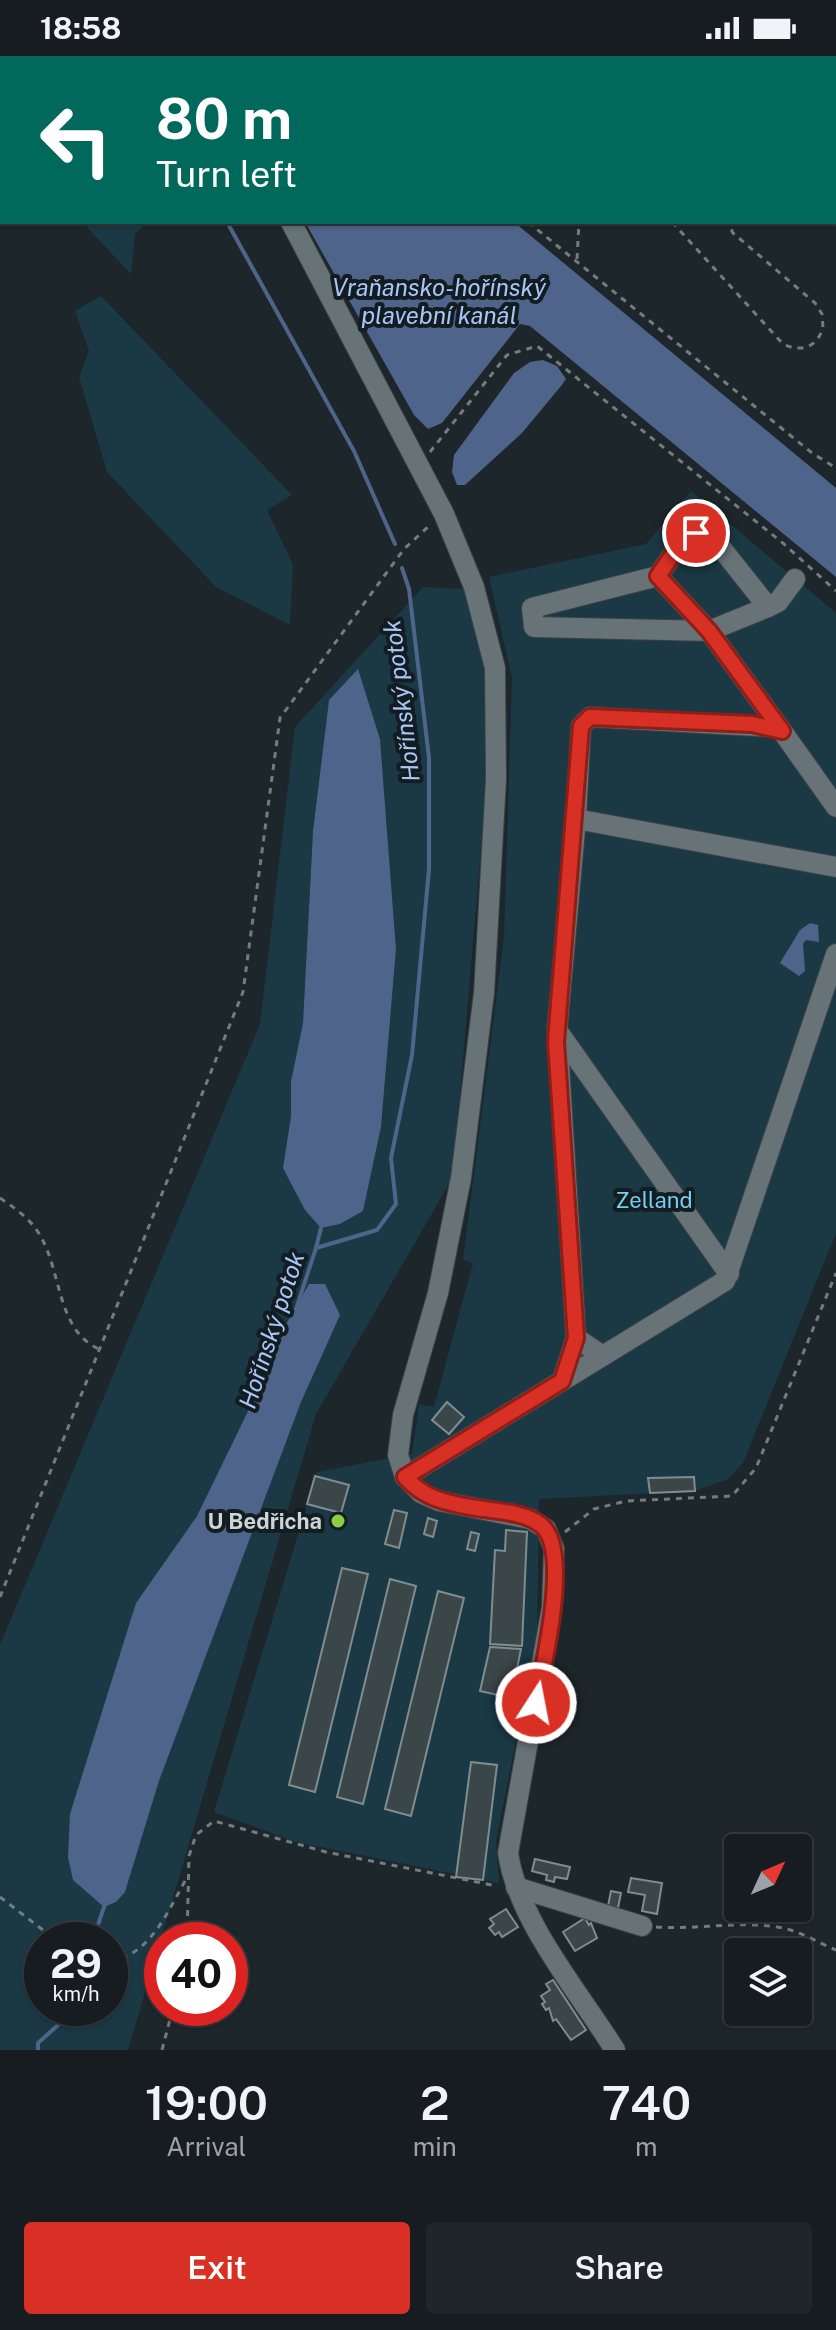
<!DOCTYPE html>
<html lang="en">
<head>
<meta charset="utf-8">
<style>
	:root { --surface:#161c20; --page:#1f2529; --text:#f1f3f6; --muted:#9ea1a5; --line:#353a3e; --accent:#d93025 }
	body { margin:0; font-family:"Public Sans",sans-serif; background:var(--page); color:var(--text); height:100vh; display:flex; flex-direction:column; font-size:30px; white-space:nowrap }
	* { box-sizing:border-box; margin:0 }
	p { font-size:26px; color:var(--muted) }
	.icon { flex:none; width:44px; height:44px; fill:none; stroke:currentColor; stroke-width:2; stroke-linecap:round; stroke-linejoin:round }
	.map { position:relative; height:1994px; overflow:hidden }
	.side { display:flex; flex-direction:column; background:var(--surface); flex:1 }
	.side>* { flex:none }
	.top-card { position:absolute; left:0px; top:0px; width:836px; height:168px; box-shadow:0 2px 6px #0004,0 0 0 2px var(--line); background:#00695c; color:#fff; overflow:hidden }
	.needle { width:52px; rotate:46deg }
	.fabs { position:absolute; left:724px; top:1778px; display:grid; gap:16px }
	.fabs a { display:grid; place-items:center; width:88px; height:88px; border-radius:8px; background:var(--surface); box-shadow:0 2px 6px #0004,0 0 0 2px var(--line); font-size:40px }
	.speed { position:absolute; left:24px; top:1866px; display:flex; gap:16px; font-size:40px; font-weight:700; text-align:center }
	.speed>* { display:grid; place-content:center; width:104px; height:104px; border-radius:50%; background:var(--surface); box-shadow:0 2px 6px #0004,0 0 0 2px var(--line); line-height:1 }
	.speed small { font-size:20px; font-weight:400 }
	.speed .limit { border:12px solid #d22; background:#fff; color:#111 }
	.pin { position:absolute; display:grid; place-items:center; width:68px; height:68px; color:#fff; margin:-34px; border:4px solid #fff; border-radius:50%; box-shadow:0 2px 8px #0007 }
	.me { position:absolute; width:88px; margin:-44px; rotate:11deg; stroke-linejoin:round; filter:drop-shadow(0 0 6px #0008) }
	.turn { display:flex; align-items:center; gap:28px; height:168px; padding:0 24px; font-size:36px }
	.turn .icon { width:104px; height:104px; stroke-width:2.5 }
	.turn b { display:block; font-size:56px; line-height:68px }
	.eta { display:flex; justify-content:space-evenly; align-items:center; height:136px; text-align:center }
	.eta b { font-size:48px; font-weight:600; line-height:56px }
	.primary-button { display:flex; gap:16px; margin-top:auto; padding:16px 24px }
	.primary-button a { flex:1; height:92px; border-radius:8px; background:var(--accent); color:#fff; font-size:32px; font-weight:600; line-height:92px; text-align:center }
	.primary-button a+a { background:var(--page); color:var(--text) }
	.status { display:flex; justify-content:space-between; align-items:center; height:56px; padding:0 40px; background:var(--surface); direction:ltr }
	.status svg { height:22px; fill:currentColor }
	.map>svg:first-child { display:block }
	.green { fill:#1a3944; fill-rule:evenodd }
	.water { fill:#4f648a }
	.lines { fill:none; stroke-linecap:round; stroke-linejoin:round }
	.stream { stroke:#4f648a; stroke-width:4 }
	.building { fill:#3b4648; stroke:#808d8f; stroke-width:2 }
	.minor-casing { stroke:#3b4246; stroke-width:22 }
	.path { stroke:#747c7f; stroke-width:3; stroke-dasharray:6 6; stroke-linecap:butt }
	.minor { stroke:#677377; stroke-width:20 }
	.route-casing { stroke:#8d1f18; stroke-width:20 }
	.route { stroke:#d93025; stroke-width:14 }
	.poi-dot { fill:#8bce46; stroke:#131d21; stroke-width:3 }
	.labels { text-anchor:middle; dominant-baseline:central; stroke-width:8; stroke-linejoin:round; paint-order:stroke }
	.park-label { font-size:22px; fill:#76cdee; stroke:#131d21 }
	.poi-label { font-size:22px; font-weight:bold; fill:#ced5d7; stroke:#131d21; text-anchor:end }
	.water-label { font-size:24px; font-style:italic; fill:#aac6f8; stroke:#131d21 }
</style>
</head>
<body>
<div class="status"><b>18:58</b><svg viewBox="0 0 49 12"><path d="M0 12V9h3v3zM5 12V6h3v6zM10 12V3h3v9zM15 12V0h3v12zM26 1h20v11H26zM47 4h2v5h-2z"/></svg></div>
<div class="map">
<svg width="836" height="1994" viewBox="0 0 836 1994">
	<rect width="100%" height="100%" fill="#1d262a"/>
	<g class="green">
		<path d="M82,166h66l-13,12 -4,40z"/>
		<path d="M101,240l191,199 -25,15 26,55 -3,60 -74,-38 -109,-115 -28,-95 10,-26 -14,-40z"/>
		<path d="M691,435l145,122v620l-93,230 -15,16 -33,12 -156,8 -2,136 -41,206 3,42 -203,-41 -82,-30 103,-340 95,-18 7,-50 15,3 39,-144 -10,-3 41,-323 8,-259 -23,-101 157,-33z"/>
		<path d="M423,531l43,2 29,97 -42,491 -137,237 -188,636h-128v-405l260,-621 35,-297zM358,614l22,69 16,210 -15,178 -18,83 -23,14 -57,-56 8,-52v-35l12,-58 10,-192 16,-131zM325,1228l-24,118 -142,379 -34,111 -19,-184 30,-105 61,-87 53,-109 23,-60 36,-62zM42,1884h68v68h-68z"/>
	</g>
	<g class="water">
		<path d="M190,0h123l2,2h-123z"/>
		<path d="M305,166h209l322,266v89l-306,-251 -10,-2 -78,99 -14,6 -14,-14z"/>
		<path d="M543,304l14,6 9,13 -5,7 -39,47 -57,52h-8l-5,-13 2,-17 60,-82 16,-11z"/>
		<path d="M358,613l22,70 16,210 -15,178 -18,84 -23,13 -19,4 -16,-18 -22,-42 8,-52v-35l12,-58 10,-192 16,-131z"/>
		<path d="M810,867l8,2 1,17 -13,-2 -3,4 2,27 -6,5 -19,-13 20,-33z"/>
		<path d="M309,1228h16l15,31 -39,87 -142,379 -34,111 -9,10 -12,5 -31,-27 -5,-23 2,-43 66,-211 61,-87 53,-109 23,-60z"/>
	</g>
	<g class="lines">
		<g class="stream">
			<path d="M105,0l2,2"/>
			<path d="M227,166l127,229 41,93"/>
			<path d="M316,1192l5,-20"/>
			<path d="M296,1253l20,-61 61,-18 19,-26 -5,-46 21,-103 17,-186v-111l-20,-169 -7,-21"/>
			<path d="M93,1884l12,-36"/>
			<path d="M38,1994v-7l39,-35"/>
		</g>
	</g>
	<g class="building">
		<path d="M447,1346l17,15 -15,17 -17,-14z"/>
		<path d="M315,1420l34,9 -8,28 -34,-9z"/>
		<path d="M694,1421l1,14 -45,2 -2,-15z"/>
		<path d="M394,1454l13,3 -8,35 -14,-4z"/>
		<path d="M428,1462l9,3 -4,16 -9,-3z"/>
		<path d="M506,1474l21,2 -5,114 -32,-2 5,-94 10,1z"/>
		<path d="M471,1476l8,2 -4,17 -8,-2z"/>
		<path d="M342,1512l26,6 -53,218 -26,-7z"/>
		<path d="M390,1523l26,7 -53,218 -26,-7z"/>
		<path d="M438,1535l26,7 -53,218 -26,-7z"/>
		<path d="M490,1591l31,2 -10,49 -31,-7z"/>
		<path d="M471,1706l26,3 -14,115 -27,-3z"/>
		<path d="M535,1803l35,8 -3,12 -12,-2 -1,5 -8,-2 1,-5 -15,-4z"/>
		<path d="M631,1822l31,5 -5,31 -15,-3 3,-16 -17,-3z"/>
		<path d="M611,1835l10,2 -3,15 -10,-2z"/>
		<path d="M506,1853l12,18 -16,10 -3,-5 -4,3 -6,-7 5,-4 -4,-5z"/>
		<path d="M585,1862l4,7 2,-2 6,15 -22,13 -12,-19z"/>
		<path d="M553,1924l33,50 -15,10 -15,-21 -3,2 -4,-13 -3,2 -4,-6 3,-2 -4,-6 9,-6 -4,-6z"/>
	</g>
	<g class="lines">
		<g class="minor-casing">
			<g id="minor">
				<path d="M178,0l2,2"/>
				<path d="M291,166l153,292 30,73 21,81 1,111 -12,214 -23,185 -23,115 -35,122 -5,40 7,22 16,16 18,8 91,18 16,10 8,20 -2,58 -44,246c10,68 71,139 107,197"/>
				<path d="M658,520l51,55 59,-24 -50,-63 -22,-11 -12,5 -26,38 -126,32 2,19 175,4 73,100"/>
				<path d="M768,551l10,-5 17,-23"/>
				<path d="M576,763l5,-93 9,-9 182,10 10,4 54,76"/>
				<path d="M557,974l19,-211 260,48"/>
				<path d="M576,1282l-19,-308 172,244"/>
				<path d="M562,1325l14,-43 27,18"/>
				<path d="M405,1421l320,-196 111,-327"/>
				<path d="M516,1831l126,39"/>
			</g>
		</g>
		<g class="path">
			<path d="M326,0l3,2"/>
			<path d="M587,2v-2"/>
			<path d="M790,2l2,-2"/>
			<path d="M834,24l2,-2"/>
			<path d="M528,166l284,231 24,15"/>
			<path d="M672,166l111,122c18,9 34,3 40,-16l-1,-14 -7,-11 -82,-70 -6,-11"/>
			<path d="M577,203l2,-37"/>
			<path d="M430,396l77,-97 30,-9 247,198 52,47"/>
			<path d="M0,1142c16,11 31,21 41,39 21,37 16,95 60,113"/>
			<path d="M565,1476l29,-23 32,-8 106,-5 24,-28 80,-195"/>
			<path d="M0,1541l243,-605 37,-274 124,-169 25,-23"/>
			<path d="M0,1841l56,43"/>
			<path d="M656,1871c42,3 86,-7 127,1 18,4 36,15 53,22"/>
			<path d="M187,1884l2,-84 7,-21 18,-14 112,31 171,34"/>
			<path d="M110,1905c41,-5 59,-53 78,-85"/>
			<path d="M162,1994l11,-42"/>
		</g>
		<use href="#minor" class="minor"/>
	</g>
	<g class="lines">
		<g class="route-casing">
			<path id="route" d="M536,1647c7,-36 36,-154 5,-178 -17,-14 -50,-14 -71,-18 -27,-5 -46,-9 -65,-30l157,-96 14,-43 -20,-296 25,-316 9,-9 162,7 30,7 -73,-100 -51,-55 26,-38 12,-5"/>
		</g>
		<use href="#route" class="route"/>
	</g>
	<circle class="poi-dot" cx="338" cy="1465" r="8"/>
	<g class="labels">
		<g class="park-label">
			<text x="654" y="1144">Zelland</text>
		</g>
		<g class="poi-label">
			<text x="322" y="1465">U Bedřicha</text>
		</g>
		<g class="water-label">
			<text x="439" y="231">Vraňansko-hořínský<tspan x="439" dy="28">plavební kanál</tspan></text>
			<text transform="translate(401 645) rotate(-97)">Hořínský potok</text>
			<text transform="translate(271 1274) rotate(-72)">Hořínský potok</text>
		</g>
	</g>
</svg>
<div class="fabs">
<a><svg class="needle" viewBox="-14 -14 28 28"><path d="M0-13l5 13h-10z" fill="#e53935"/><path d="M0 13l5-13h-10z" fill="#9ea1a5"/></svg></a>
<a><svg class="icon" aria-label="layers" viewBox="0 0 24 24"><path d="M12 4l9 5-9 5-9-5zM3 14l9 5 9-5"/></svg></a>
</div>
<div class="speed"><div>29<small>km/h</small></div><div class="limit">40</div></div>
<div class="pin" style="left:696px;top:477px;background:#d93025"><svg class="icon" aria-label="arrive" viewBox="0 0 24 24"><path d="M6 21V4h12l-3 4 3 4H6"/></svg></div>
<svg class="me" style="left:536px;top:1647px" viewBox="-20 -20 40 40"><circle r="17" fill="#d93025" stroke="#fff" stroke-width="3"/><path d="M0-11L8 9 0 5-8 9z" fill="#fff"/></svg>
<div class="top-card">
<div class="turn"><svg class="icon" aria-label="left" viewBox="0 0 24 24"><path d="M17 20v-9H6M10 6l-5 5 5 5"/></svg><div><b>80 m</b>Turn left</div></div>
</div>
</div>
<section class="side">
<div class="eta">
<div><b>19:00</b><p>Arrival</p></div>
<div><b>2</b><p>min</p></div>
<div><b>740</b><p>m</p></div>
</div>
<div class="primary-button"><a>Exit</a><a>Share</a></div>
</section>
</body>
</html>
